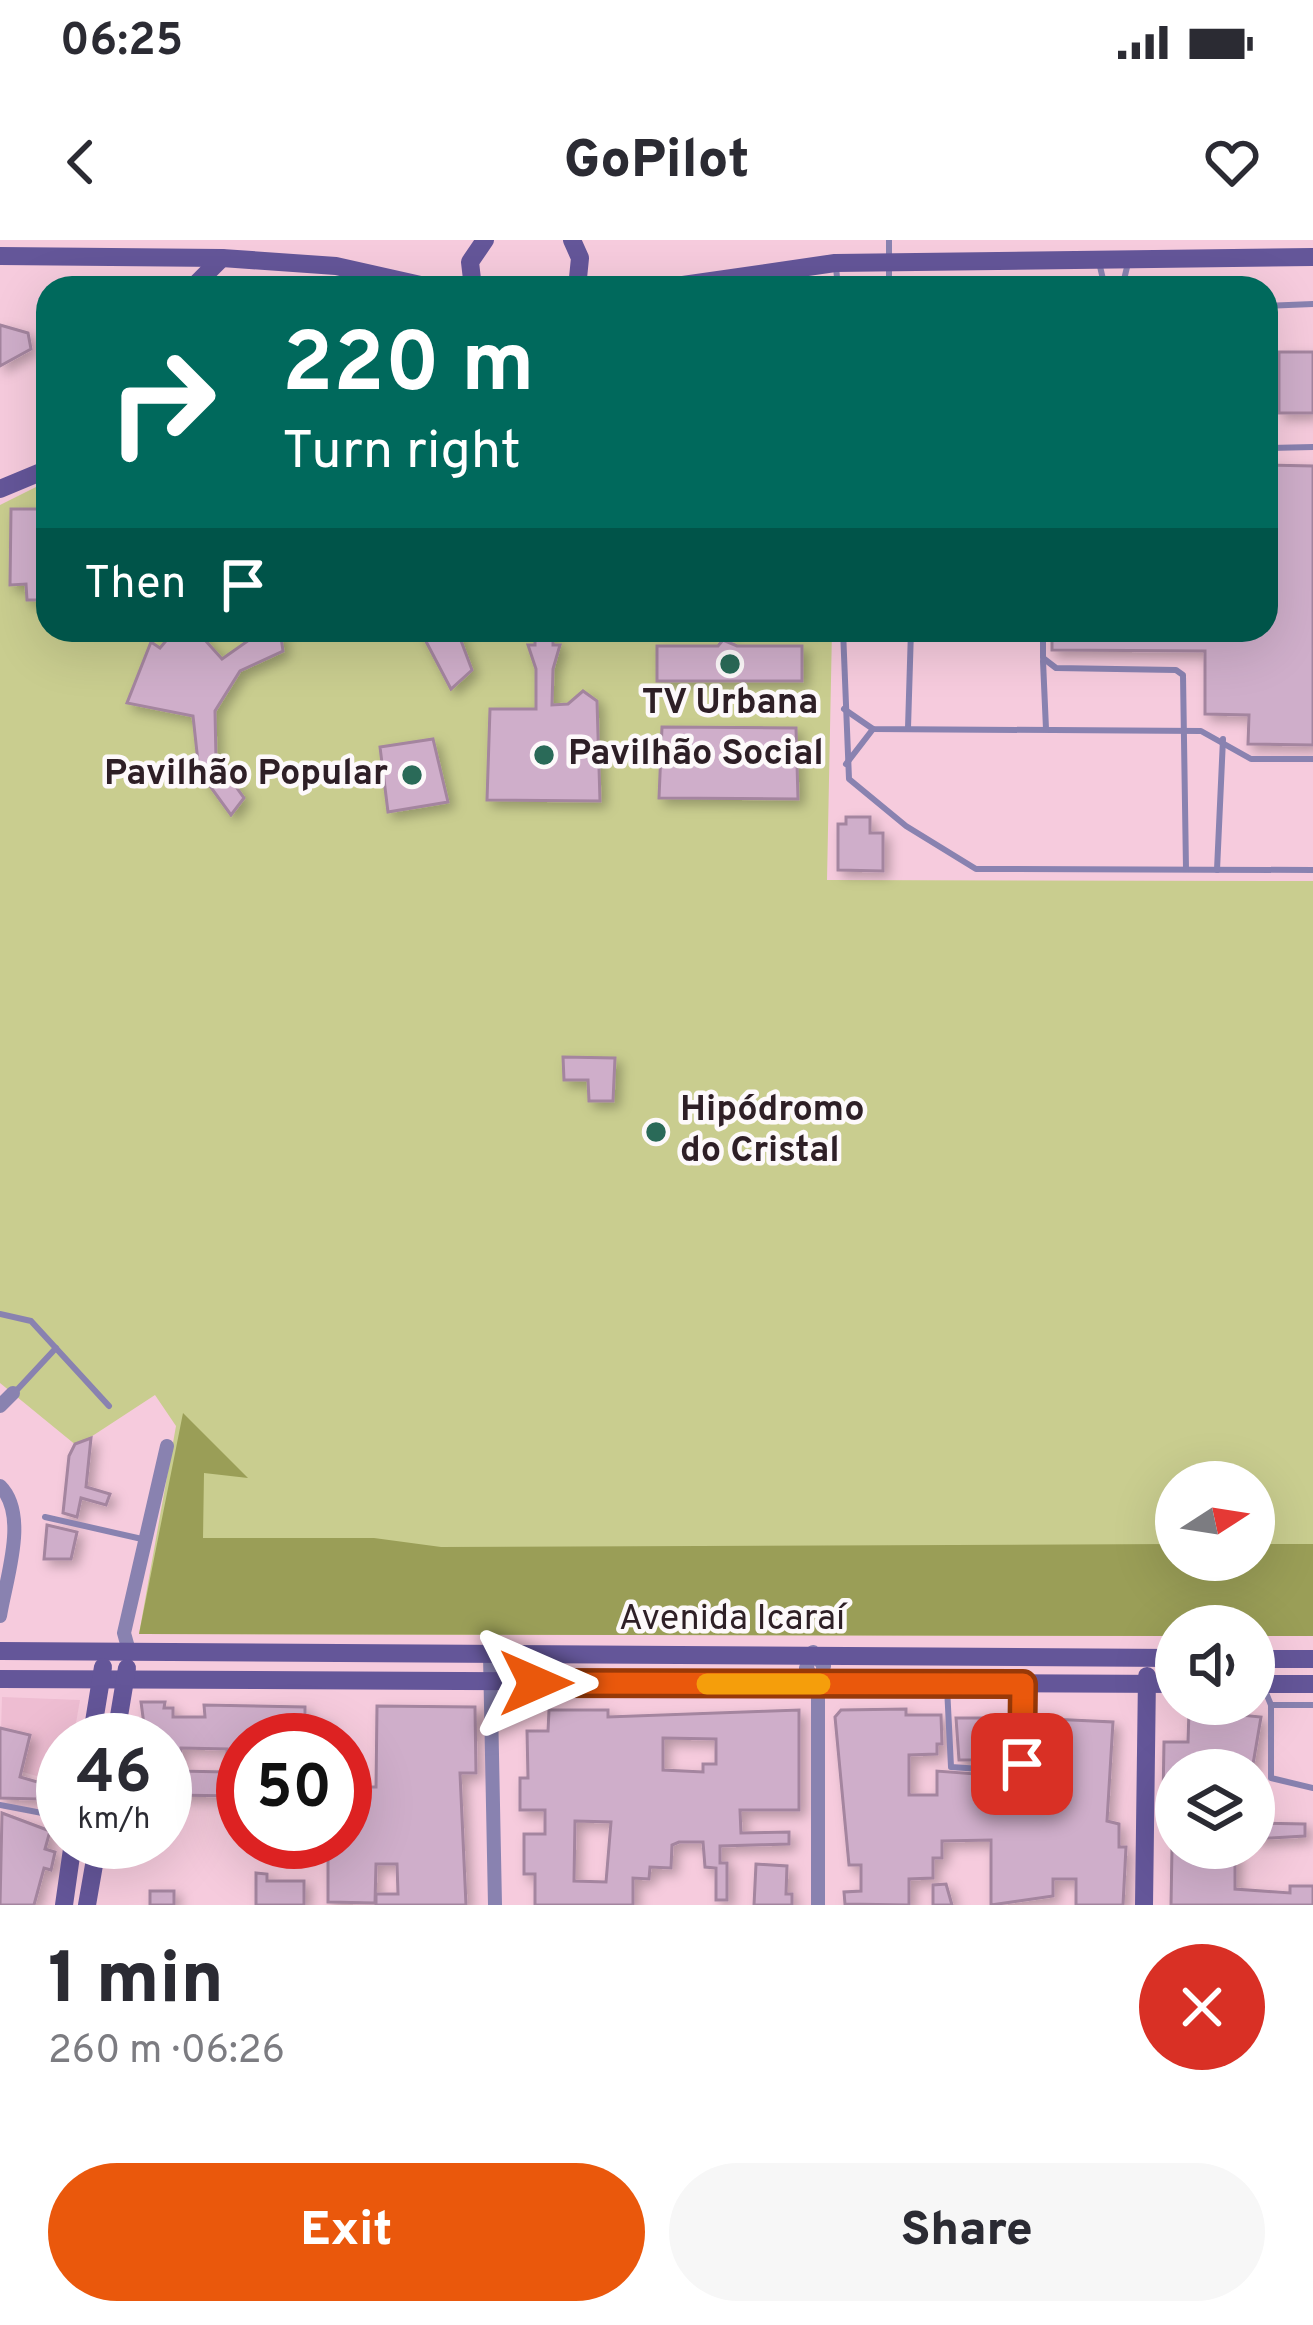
<!DOCTYPE html>
<html lang="en">
<head>
<meta charset="utf-8">
<style>
	:root { --surface:#fff; --page:#f7f7f7; --text:#2b2b33; --muted:#7c7c81; --accent:#ea580c }
	body { margin:0; font-family:Overpass,sans-serif; background:var(--page); color:var(--text); height:100vh; display:flex; flex-direction:column; font-size:45px; white-space:nowrap }
	* { box-sizing:border-box; margin:0 }
	p { font-size:39px; color:var(--muted) }
	.icon { flex:none; width:66px; height:66px; fill:none; stroke:currentColor; stroke-width:2; stroke-linecap:round; stroke-linejoin:round }
	.map { position:relative; height:1665px; overflow:hidden }
	.panel { display:flex; flex-direction:column; background:var(--surface); flex:1 }
	.panel>* { flex:none }
	.guide { position:absolute; left:36px; top:36px; width:1242px; height:366px; border-radius:36px; box-shadow:0 12px 48px #0002; background:#00695c; color:#fff; overflow:hidden }
	.needle { width:78px; rotate:78deg }
	.buttons { position:absolute; left:1155px; top:1221px; display:grid; gap:24px }
	.buttons a { display:grid; place-items:center; width:120px; height:120px; border-radius:50%; background:var(--surface); box-shadow:0 12px 48px #0002; font-size:60px }
	.speed { position:absolute; left:36px; top:1473px; display:flex; gap:24px; font-size:60px; font-weight:700; text-align:center }
	.speed>* { display:grid; place-content:center; width:156px; height:156px; border-radius:50%; background:var(--surface); box-shadow:0 12px 48px #0002; line-height:1 }
	.speed small { font-size:30px; font-weight:400 }
	.speed .limit { border:18px solid #d22; background:#fff; color:#111 }
	.pin { position:absolute; display:grid; place-items:center; width:102px; height:102px; color:#fff; margin:-51px; border-radius:24px; box-shadow:0 6px 18px #0006 }
	.me { position:absolute; width:132px; margin:-66px; rotate:90deg; stroke-linejoin:round; filter:drop-shadow(0 0 9px #0008) }
	.turn { display:flex; align-items:center; gap:42px; height:252px; padding:0 48px; font-size:54px }
	.turn .icon { width:156px; height:156px; stroke-width:2.5 }
	.turn b { display:block; font-size:84px; line-height:102px }
	.then { display:flex; align-items:center; height:114px; padding:0 48px; background:#0003; gap:24px; font-size:45px }
	.round { display:grid; place-items:center; flex:none; width:126px; height:126px; border-radius:63px; background:var(--page) }
	.head { display:flex; align-items:center; justify-content:space-between; height:204px; padding:0 48px }
	h1 { font-size:72px; font-weight:800; line-height:90px }
	.button { display:flex; gap:24px; margin-top:auto; padding:24px 48px }
	.button a { flex:1; height:138px; border-radius:72px; background:var(--accent); color:#fff; font-size:48px; font-weight:800; line-height:138px; text-align:center }
	.button a+a { background:var(--page); color:var(--text) }
	.status { display:flex; justify-content:space-between; align-items:center; height:84px; padding:0 60px; background:var(--surface); direction:ltr }
	.status svg { height:33px; fill:currentColor }
	header { display:flex; justify-content:space-between; align-items:center; height:156px; padding:0 48px; background:var(--surface); font-size:54px; font-weight:800 }
	.map>svg:first-child { display:block }
	.built { fill:#eebdd2 }
	.green { fill:#c9cd8f; fill-rule:evenodd }
	.forest { fill:#9a9e57 }
	.building { fill:#cfaeca; stroke:#a4859f; stroke-width:3; fill-rule:evenodd; filter:url(#shadow) }
	.lines { fill:none; stroke-linecap:round; stroke-linejoin:round }
	.lane { stroke:#8982b0; stroke-width:6 }
	.street { stroke:#8982b0; stroke-width:14 }
	.secondary { stroke:#645699; stroke-width:18 }
	.route-casing { stroke:#983908; stroke-width:30 }
	.route { stroke:#ea580c; stroke-width:21 }
	.slow { stroke:#f59e0b; stroke-width:21 }
	.poi-dot { fill:#2a6a58; stroke:#fdf9fa; stroke-width:4.5 }
	.labels { text-anchor:middle; dominant-baseline:central; stroke-width:9; stroke-linejoin:round; paint-order:stroke }
	.poi-label { font-size:36px; font-weight:bold; fill:#2e1f26; stroke:#fdf9fa; text-anchor:start }
	.street-label { font-size:36px; fill:#2e1f26; stroke:#fdf9fa }
</style>
</head>
<body>
<div class="status"><b>06:25</b><svg viewBox="0 0 49 12"><path d="M0 12V9h3v3zM5 12V6h3v6zM10 12V3h3v9zM15 12V0h3v12zM26 1h20v11H26zM47 4h2v5h-2z"/></svg></div>
<header><svg class="icon" aria-label="back" viewBox="0 0 24 24"><path d="M15 5l-7 7 7 7"/></svg>GoPilot<svg class="icon" aria-label="heart" viewBox="0 0 24 24"><path d="M12 20l-8-8c-3-5 5-10 8-4 3-6 11-1 8 4z"/></svg></header>
<div class="map">
<svg width="1313" height="1665" viewBox="0 0 1313 1665">
	<defs>
		<filter id="shadow"><feDropShadow dx="5.5" dy="5.5" stdDeviation="6" flood-color="#0004"/></filter>
	</defs>
	<rect width="100%" height="100%" fill="#f6cbdd"/>
	<path class="built" d="M2,1457l78,3 -7,40h-10v44l-63,-19z"/>
	<path class="green" d="M48,241v149h784l-5,250 486,1v755h-59v-10h-78v10l-1037,-2 37,-208 -21,-31 -78,51 -77,-63v-878zM1176,1242h78v78h-78z"/>
	<path class="forest" d="M183,1173l65,65 -44,-5 -1,65h171l67,9 735,-3v16h78v-16h59v92h-59v-10h-78v10l-1037,-2z"/>
	<g class="building">
		<path d="M0,85l28,8 3,16 -31,17z"/>
		<rect x="1279" y="112" width="34" height="61"/>
		<path d="M1266,225l47,1v279l-65,-1 1,-29 -44,-1v-63l-153,-1v-20h214z"/>
		<path d="M11,269h33l4,6v85h-21l-1,-16 -16,1z"/>
		<path d="M175,390h21l26,29 27,-19 31,-10 3,21 -43,20 -25,40 1,48 28,39 -13,17 -32,-44 -6,-55 -66,-13 24,-61 9,6z"/>
		<path d="M420,390h37l15,40 -21,19z"/>
		<path d="M535,397h18v8h7l-7,24 -1,36 16,-1 15,-13 14,10 3,100 -113,-1 3,-91h46v-40l-8,-24h7z"/>
		<path d="M723,400l14,6h65v35h-145v-35h61z"/>
		<path d="M662,487l134,1 2,71 -139,-1z"/>
		<path d="M433,499l15,63 -60,10 -8,-65z"/>
		<path d="M846,577h24v16h13v38l-45,-1v-46h8z"/>
		<path d="M563,817l52,1 -2,43h-24l-1,-21h-24z"/>
		<path d="M91,1198l-5,49 24,7 -4,11 -25,-7 -4,19 -14,-4 6,-57 6,-12z"/>
		<path d="M47,1285l30,7 -6,27h-27z"/>
		<path d="M141,1462h24l-1,6h9v9h32l-1,-12 101,2v8l23,8v17h-85l-4,56 -69,-1 -5,-55h-19zM181,1508l46,1 -1,23 -46,-1z"/>
		<path d="M377,1466l98,1 1,66h-16l6,132h-90v-11h22l-1,-30h-21l-1,39 -47,-1v-53l17,-4v-58h31z"/>
		<path d="M906,1469v6h35l1,29h-5v10l-28,1v40h28v-24l78,6 14,-12 1,-47 83,4 -6,99 12,3v23h7l-3,58h-47v-26h-23v17l-62,9v-65l-49,1v17h-9v20l-24,1v26l-64,-1 -1,-12 17,-1v-26h-12l-14,-148 6,-7z"/>
		<path d="M549,1470h59v7l191,-7v100h-59l1,23 48,-1v12l-69,2v17h7v37h-11v-32l-11,-1 -2,-25h-24l-7,3 -1,23 -21,-1 -1,12 -16,-1v27h-98v-31h-11v-40h21v-24h-25v-32h8l-1,-47h21zM663,1498l53,1v25h-13v8l-40,-2zM575,1581l36,1 -5,60 -32,-1z"/>
		<path d="M1189,1470l72,7 -9,53h-76v28h-13l1,-56h24z"/>
		<path d="M956,1478h59v42h-56z"/>
		<path d="M0,1488l30,7 -10,42 21,6 -4,16 -37,-1z"/>
		<path d="M2,1573l48,18 -5,18 10,3 -4,18 -7,-2 -10,37h-34z"/>
		<path d="M1254,1583l51,1v12l-51,3z"/>
		<path d="M1172,1608h63v41l55,4v-7h23v19h-142z"/>
		<path d="M756,1624l31,2 -1,28h6v11h-38z"/>
		<path d="M256,1633l11,1v7h37v24h-48z"/>
		<path d="M946,1644l6,21h-19v-20z"/>
		<rect x="150" y="1651" width="24" height="14"/>
	</g>
	<g class="lines">
		<g class="lane">
			<path d="M889,0v48"/>
			<path d="M1099,22l6,26"/>
			<path d="M836,27l2,21"/>
			<path d="M1122,48l6,-25"/>
			<path d="M1266,66l47,-2"/>
			<path d="M1266,208l47,-1"/>
			<path d="M843,390l6,149 57,47 70,43 337,1"/>
			<path d="M1043,390v28l13,10 120,2 7,5 3,194"/>
			<path d="M1043,421l3,68"/>
			<path d="M844,469l29,20 328,2 50,28h62"/>
			<path d="M908,488l3,-98"/>
			<path d="M846,524l27,-35"/>
			<path d="M1217,630l6,-131"/>
			<path d="M0,1074l31,7 78,85"/>
			<path d="M16,1151l40,-43"/>
			<path d="M45,1277l97,22"/>
			<path d="M947,1447l4,80 60,4 11,-7 1,-78"/>
			<path d="M1264,1448l7,17h42"/>
			<path d="M1271,1465v73l42,10"/>
			<path d="M0,1565l63,12"/>
		</g>
		<g class="street">
			<path d="M0,1166l13,-13"/>
			<path d="M0,1246c29,29 6,92 0,130"/>
			<path d="M129,1411l-5,-18 43,-187"/>
			<path d="M490,1415l5,250"/>
			<path d="M818,1665v-221l6,-18 -11,-14 -7,16 12,16"/>
		</g>
		<g class="secondary">
			<path d="M572,0l8,18 -3,30"/>
			<path d="M0,16l222,2 114,8 98,22"/>
			<path d="M192,48l30,-30"/>
			<path d="M473,48l-3,-26 15,-22"/>
			<path d="M662,48l173,-25 478,-6"/>
			<path d="M0,249l48,-20"/>
			<path d="M0,1411l1176,7"/>
			<path d="M1254,1419h59"/>
			<path d="M0,1439l1176,5"/>
			<path d="M1254,1444h59"/>
			<path d="M91,1500l12,-73"/>
			<path d="M115,1500l12,-72"/>
			<path d="M64,1665l9,-63"/>
			<path d="M87,1665l11,-63"/>
			<path d="M1144,1665l3,-229"/>
		</g>
	</g>
	<g class="lines">
		<g class="route-casing">
			<path id="route" d="M536,1443l487,1 -1,80"/>
		</g>
		<use href="#route" class="route"/>
		<path class="slow" d="M707,1444h113"/>
	</g>
	<g class="poi-dot">
		<circle cx="730" cy="424" r="12"/>
		<circle cx="544" cy="515" r="12"/>
		<circle cx="412" cy="535" r="12"/>
		<circle cx="656" cy="892" r="12"/>
	</g>
	<g class="labels">
		<g class="poi-label">
			<text x="730" y="464" text-anchor="middle">TV Urbana</text>
			<text x="568" y="515">Pavilhão Social</text>
			<text x="388" y="535" text-anchor="end">Pavilhão Popular</text>
			<text x="680" y="871">Hipódromo<tspan x="680" dy="41">do Cristal</tspan></text>
		</g>
		<g class="street-label">
			<text x="732" y="1380">Avenida Icaraí</text>
		</g>
	</g>
</svg>
<div class="buttons">
<a><svg class="needle" viewBox="-14 -14 28 28"><path d="M0-13l5 13h-10z" fill="#e53935"/><path d="M0 13l5-13h-10z" fill="#7c7c81"/></svg></a>
<a><svg class="icon" aria-label="sound" viewBox="0 0 24 24"><path d="M4 9h4l5-4v14l-5-4H4zM17 9q2 3 0 6"/></svg></a>
<a><svg class="icon" aria-label="layers" viewBox="0 0 24 24"><path d="M12 4l9 5-9 5-9-5zM3 14l9 5 9-5"/></svg></a>
</div>
<div class="speed"><div>46<small>km/h</small></div><div class="limit">50</div></div>
<div class="pin" style="left:1022px;top:1524px;background:#d93025"><svg class="icon" aria-label="arrive" viewBox="0 0 24 24"><path d="M6 21V4h12l-3 4 3 4H6"/></svg></div>
<svg class="me" style="left:536px;top:1443px" viewBox="-20 -20 40 40"><path d="M0-17L14 15 0 8-14 15z" fill="#ea580c" stroke="#fff" stroke-width="4"/></svg>
<div class="guide">
<div class="turn"><svg class="icon" aria-label="right" viewBox="0 0 24 24"><path d="M7 20v-9h11M14 6l5 5-5 5"/></svg><div><b>220 m</b>Turn right</div></div>
<div class="then">Then<svg class="icon" aria-label="arrive" viewBox="0 0 24 24"><path d="M6 21V4h12l-3 4 3 4H6"/></svg></div>
</div>
</div>
<section class="panel">
<div class="head"><div><h1>1 min</h1><p>260 m · 06:26</p></div><a class="round" style="background:#d93025;color:#fff"><svg class="icon" aria-label="close" viewBox="0 0 24 24"><path d="M6 6l12 12M18 6L6 18"/></svg></a></div>
<div class="button"><a>Exit</a><a>Share</a></div>
</section>
</body>
</html>
